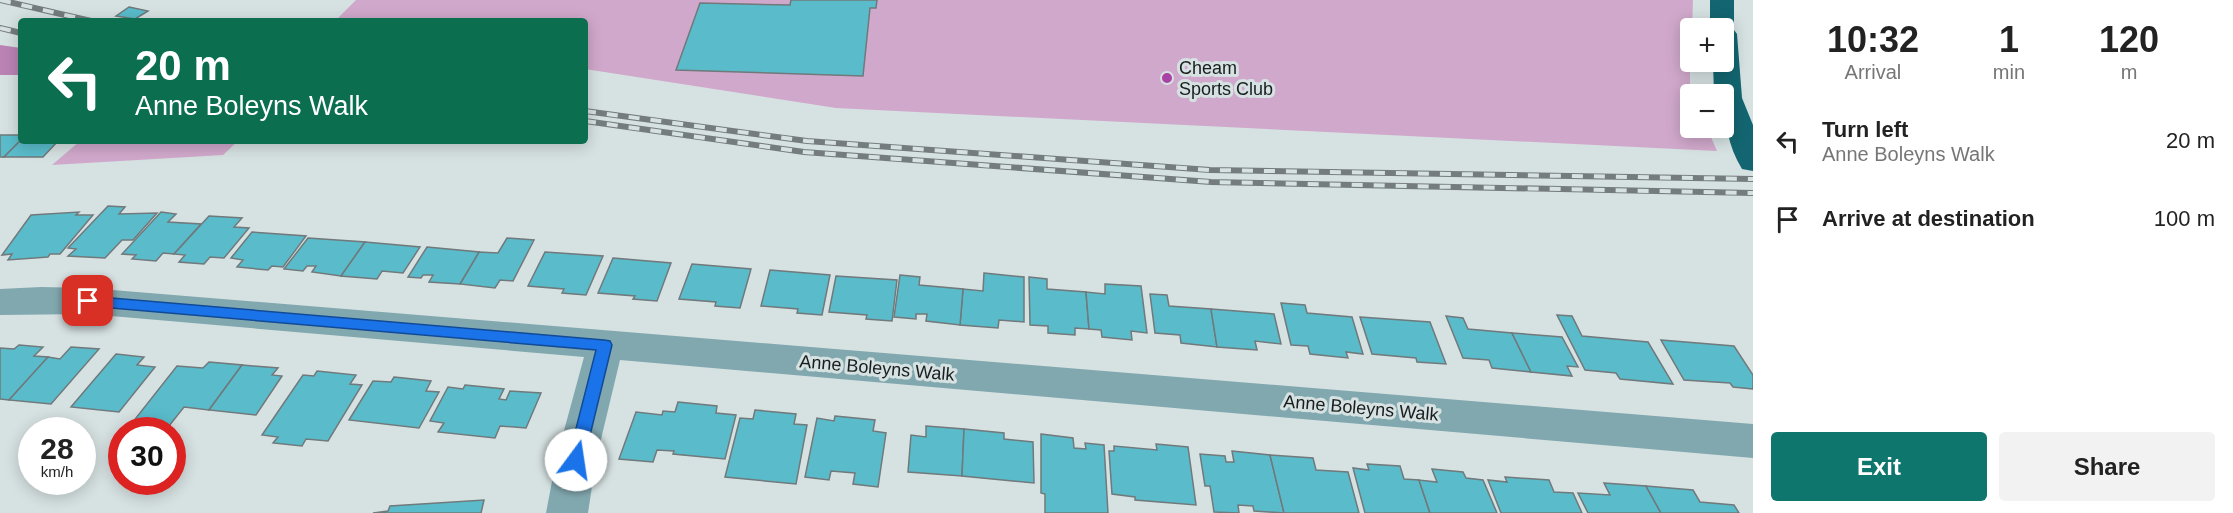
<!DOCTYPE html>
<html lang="en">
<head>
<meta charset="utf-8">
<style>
	:root { --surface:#fff; --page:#f2f2f2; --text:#222; --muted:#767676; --accent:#0f766e }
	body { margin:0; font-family:Helvetica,sans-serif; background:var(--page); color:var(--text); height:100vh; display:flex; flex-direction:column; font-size:22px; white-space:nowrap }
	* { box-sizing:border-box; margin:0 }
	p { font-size:20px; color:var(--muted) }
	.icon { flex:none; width:33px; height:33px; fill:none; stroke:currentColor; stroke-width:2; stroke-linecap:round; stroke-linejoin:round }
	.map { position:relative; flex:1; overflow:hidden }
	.panel { display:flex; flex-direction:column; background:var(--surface); width:480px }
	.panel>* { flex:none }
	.hud { position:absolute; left:18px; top:18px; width:570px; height:126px; border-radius:6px; box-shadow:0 3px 15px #0003; background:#0b6e4f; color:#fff; overflow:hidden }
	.tools { position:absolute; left:1680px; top:18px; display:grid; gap:12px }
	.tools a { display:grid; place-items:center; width:54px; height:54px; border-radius:6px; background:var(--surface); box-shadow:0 3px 15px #0003; font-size:30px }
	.speed { position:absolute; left:18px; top:417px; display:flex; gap:12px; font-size:30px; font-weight:700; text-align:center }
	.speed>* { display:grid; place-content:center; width:78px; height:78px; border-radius:50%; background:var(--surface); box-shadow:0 3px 15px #0003; line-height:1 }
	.speed small { font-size:15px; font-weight:400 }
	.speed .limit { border:9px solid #d22; background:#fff; color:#111 }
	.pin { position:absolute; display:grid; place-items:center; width:51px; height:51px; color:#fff; margin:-26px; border-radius:12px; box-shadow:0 3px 9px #0006 }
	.me { position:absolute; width:66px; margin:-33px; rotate:14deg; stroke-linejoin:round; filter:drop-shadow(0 0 4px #0008) }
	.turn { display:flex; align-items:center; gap:21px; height:126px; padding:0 18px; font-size:27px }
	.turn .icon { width:78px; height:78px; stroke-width:2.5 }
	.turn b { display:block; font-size:42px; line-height:51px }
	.eta { display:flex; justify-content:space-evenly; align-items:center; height:102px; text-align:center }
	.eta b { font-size:36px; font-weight:700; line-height:42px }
	.cta { display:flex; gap:12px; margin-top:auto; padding:12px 18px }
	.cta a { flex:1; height:69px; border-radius:6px; background:var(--accent); color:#fff; font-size:24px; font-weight:700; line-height:69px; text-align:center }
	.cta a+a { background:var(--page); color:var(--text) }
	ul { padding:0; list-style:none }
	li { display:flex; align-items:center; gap:18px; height:78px; padding:0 18px }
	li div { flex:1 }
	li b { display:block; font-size:22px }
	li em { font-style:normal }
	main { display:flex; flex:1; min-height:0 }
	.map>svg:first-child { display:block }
	.green { fill:#d0a8cb }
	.forest { fill:#ba83b4 }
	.building { fill:#5abccb; stroke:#70797b; stroke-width:1.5 }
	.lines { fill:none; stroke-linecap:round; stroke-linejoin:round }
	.minor { fill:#82a8af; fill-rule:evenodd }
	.highway { fill:#136671; fill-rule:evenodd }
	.rail-casing { stroke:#757c7d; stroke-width:6 }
	.rail { stroke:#d6e1e2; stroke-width:4; stroke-dasharray:11; stroke-linecap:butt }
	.route { fill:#1a73e8; stroke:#114b97; stroke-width:1.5 }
	.poi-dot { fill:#aa41a4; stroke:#d6e1e2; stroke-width:2 }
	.labels { text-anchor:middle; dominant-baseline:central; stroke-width:6; stroke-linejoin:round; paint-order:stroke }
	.poi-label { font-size:18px; fill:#191d1d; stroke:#d6e1e2; text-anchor:start }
	.street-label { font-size:18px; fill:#191d1d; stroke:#d6e1e2 }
</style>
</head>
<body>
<main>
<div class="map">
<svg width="1753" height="513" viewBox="0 0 1753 513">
	<rect width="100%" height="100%" fill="#d6e1e2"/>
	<g class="green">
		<path d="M356,0h1337l-1,28h-2v59l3,7h-3v34h17l10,23 -881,-43 -251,-39v-48h-250z"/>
		<path d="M80,141h158l-15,14 -171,10z"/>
	</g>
	<path class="forest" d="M0,45l21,3v27h-21z"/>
	<g class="building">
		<path d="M791,0h86l-1,8h-6l-7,68 -187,-6 24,-67 90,2z"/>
		<path d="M129,7l19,4 -13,8 -19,-3z"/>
		<path d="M0,135h21v5l-17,17h-4z"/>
		<path d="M21,140v1h37l-15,16h-39z"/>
		<path d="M108,206l17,1 -6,7 38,-1 -24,27h-11l-17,18 -37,-2 8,-7 -8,-1z"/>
		<path d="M79,212l-3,3h17l-33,39h-10l-2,3 -40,3 4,-6 -10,1 29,-40z"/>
		<path d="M161,212l15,2 -8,8 33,2 -27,30 -11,-1 -7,8 -24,-2 4,-4 -14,-1z"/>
		<path d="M209,216l33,2 -8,9 15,1 -25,30 -14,-1 -6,7 -25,-2 6,-7 -11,-1z"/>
		<path d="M252,232l54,4 -23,31 -11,-1 -4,4 -31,-3 6,-7 -12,-2z"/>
		<path d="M308,238l57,4 -24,34 -29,-4 4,-6h-9l-4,5 -19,-2z"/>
		<path d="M507,238l27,2 -21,41 -13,-1 -5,8 -35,-4 19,-32 19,1z"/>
		<path d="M365,242l55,5 -17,26 -21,-2 -5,8 -36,-3z"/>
		<path d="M427,247l52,5 -19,32 -31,-2 4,-7h-10l-2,3 -13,-1z"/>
		<path d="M545,252l58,4 -17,39 -24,-2 2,-4 -36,-3z"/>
		<path d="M613,258l58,5 -14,38 -24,-2 2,-3 -37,-3z"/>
		<path d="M692,264l59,5 -11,39 -25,-2 1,-4 -37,-3z"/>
		<path d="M770,270l60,5 -8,40 -25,-2 1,-4 -37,-3z"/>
		<path d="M984,273l40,4v45l-25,-2 -1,8 -38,-3 3,-36 20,2z"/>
		<path d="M900,275l20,2 -1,8 44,4 -3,36 -34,-4 1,-7h-11v5l-22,-2z"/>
		<path d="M836,276l61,4 -5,41 -26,-2 1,-4 -38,-3z"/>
		<path d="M1029,277l18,2v10l39,3 3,37 -14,-1v7l-27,-2v-7l-18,-1z"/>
		<path d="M1105,284l36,2 6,47 -16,-2 1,9 -30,-3 -1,-7 -12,-1 -3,-37 19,2z"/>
		<path d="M1150,294l17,1 2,11 42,3 6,38 -36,-4 -1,-8 -25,-2z"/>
		<path d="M1281,303l24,2 2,8 45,4 11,37 -17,-2 2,6 -38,-4 -2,-8 -17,-1z"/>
		<path d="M1211,309l63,5 7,30 -26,-3 2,9 -40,-3z"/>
		<path d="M1557,315l15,1 10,20 66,6 25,42 -53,-5 -4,-6 -31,-3z"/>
		<path d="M1446,316l17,2 5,11 44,4 19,39 -39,-4 -3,-8 -26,-2z"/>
		<path d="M1360,317l70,5 16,42 -29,-2 -1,-4 -44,-4z"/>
		<path d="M1512,333l50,4 16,30 -11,-1 5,10 -41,-4z"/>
		<path d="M1661,340l73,6 19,29v14l-20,-2 -3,-4 -46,-3z"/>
		<path d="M19,345l24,2 -9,9 14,1 -39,43 -9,-1v-51l14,1z"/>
		<path d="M71,347l28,2 -48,55 -42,-4 39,-43 12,2z"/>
		<path d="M116,354l28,3 -7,8 18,2 -36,45 -48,-5z"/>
		<path d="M209,362l33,3 -33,45 -25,-3 -15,19 -37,-3 45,-57 26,2z"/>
		<path d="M242,365l36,3 -6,7 10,1 -26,39 -47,-5z"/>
		<path d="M317,371l39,4 -6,9 12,1 -34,56 -22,-2 -4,7 -29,-3 5,-6 -16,-2 41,-60 11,1z"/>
		<path d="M394,377l37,4 -5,10 13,1 -20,36 -70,-8 24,-39 18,1z"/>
		<path d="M465,385l39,4 -5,10 7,1 4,-9 31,2 -15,35 -26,-2 -5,12 -57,-6 6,-9 -14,-2 18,-34 15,2z"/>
		<path d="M678,402l39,4 -1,7 20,2 -11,44 -52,-5 1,-3 -17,-1 -4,12 -34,-3 17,-47 26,3 1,-4 12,1z"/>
		<path d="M755,410l41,4 -2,10 13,1 -11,59 -71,-7 15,-59 13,1z"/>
		<path d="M835,416l40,4 -2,11 13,2 -8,54 -25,-3 2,-11 -24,-2 -2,9 -24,-3 12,-59 17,3z"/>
		<path d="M926,426l38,3 -2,47 -54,-4 3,-37 15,2z"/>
		<path d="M964,429l40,4v6l29,3 1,41 -72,-7z"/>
		<path d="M1041,434l32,4 1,10 12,1 -1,-6 19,2 4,68h-63v-19l-4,-1z"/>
		<path d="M1156,444l32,3 8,58 -61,-5v-3l-23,-3 -3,-43h5v-5l43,4z"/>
		<path d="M1232,451l38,4 14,58 -30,-2 -1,-5 -15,-1 1,8 -25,-1 -4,-26h-5l-5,-32 25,2 1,6h8z"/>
		<path d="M1270,455l43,3 3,12 32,2 11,41h-75z"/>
		<path d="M1367,464l33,2 4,13 15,1 11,33h-65l-12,-45 16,2z"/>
		<path d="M1432,469l31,3 3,6 17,2 14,33h-67l-11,-33 18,2z"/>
		<path d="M1505,477l44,3 5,12 19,1 9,20h-81l-13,-33 19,2z"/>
		<path d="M1604,483l42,3 15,27h-73l-10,-20 32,2z"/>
		<path d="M1646,486l47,4 7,12 34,3 5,8h-78z"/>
		<path d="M484,500l-3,13h-108l15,-2 2,-5z"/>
	</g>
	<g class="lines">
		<path class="minor" d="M41,287l47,1 1665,136v34l-1133,-98 -24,100 -8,53h-42l10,-53 28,-103 -496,-43 -88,1v-26z"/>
		<path class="highway" d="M1710,0h24v30l3,4 5,64 11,27v46l-11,-2c-14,-23 -18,-48 -18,-75h-10l-1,-32h11v-34h-14z"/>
		<g class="rail-casing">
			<g id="rail">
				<path d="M0,0l91,21"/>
				<path d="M0,28l21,5"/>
				<path d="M585,111l222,30 403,29 543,9"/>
				<path d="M585,121l219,31 407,30 542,11"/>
			</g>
		</g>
		<use href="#rail" class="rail"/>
	</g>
	<path class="route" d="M88,296l516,44 6,1 2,4 -28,115 -2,5 -6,2 -6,-2 -2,-5 28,-110 -508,-44 -8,-5z"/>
	<circle class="poi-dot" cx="1167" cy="78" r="6"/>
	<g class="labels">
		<g class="poi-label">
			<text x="1179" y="68">Cheam<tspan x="1179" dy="21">Sports Club</tspan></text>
		</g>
		<g class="street-label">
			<text transform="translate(877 368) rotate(5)">Anne Boleyns Walk</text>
			<text transform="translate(1361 408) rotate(5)">Anne Boleyns Walk</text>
		</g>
	</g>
</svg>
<div class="tools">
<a>+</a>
<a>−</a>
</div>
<div class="speed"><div>28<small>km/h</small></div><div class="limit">30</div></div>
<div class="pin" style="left:88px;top:301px;background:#d93025"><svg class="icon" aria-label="arrive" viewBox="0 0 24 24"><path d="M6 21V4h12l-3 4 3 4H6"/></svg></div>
<svg class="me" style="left:576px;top:460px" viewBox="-20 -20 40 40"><circle r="19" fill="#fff"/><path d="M0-13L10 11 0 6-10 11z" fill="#1a73e8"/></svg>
<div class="hud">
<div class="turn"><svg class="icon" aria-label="left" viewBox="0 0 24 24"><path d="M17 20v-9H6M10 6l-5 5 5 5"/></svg><div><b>20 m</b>Anne Boleyns Walk</div></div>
</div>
</div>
<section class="panel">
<div class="eta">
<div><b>10:32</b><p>Arrival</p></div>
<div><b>1</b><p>min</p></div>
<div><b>120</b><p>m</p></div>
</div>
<ul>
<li><svg class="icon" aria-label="left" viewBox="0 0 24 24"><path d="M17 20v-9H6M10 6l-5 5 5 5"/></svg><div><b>Turn left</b><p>Anne Boleyns Walk</p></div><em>20 m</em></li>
<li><svg class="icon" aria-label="arrive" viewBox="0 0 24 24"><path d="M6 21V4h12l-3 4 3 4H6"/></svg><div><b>Arrive at destination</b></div><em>100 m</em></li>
</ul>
<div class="cta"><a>Exit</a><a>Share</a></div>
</section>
</main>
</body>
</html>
